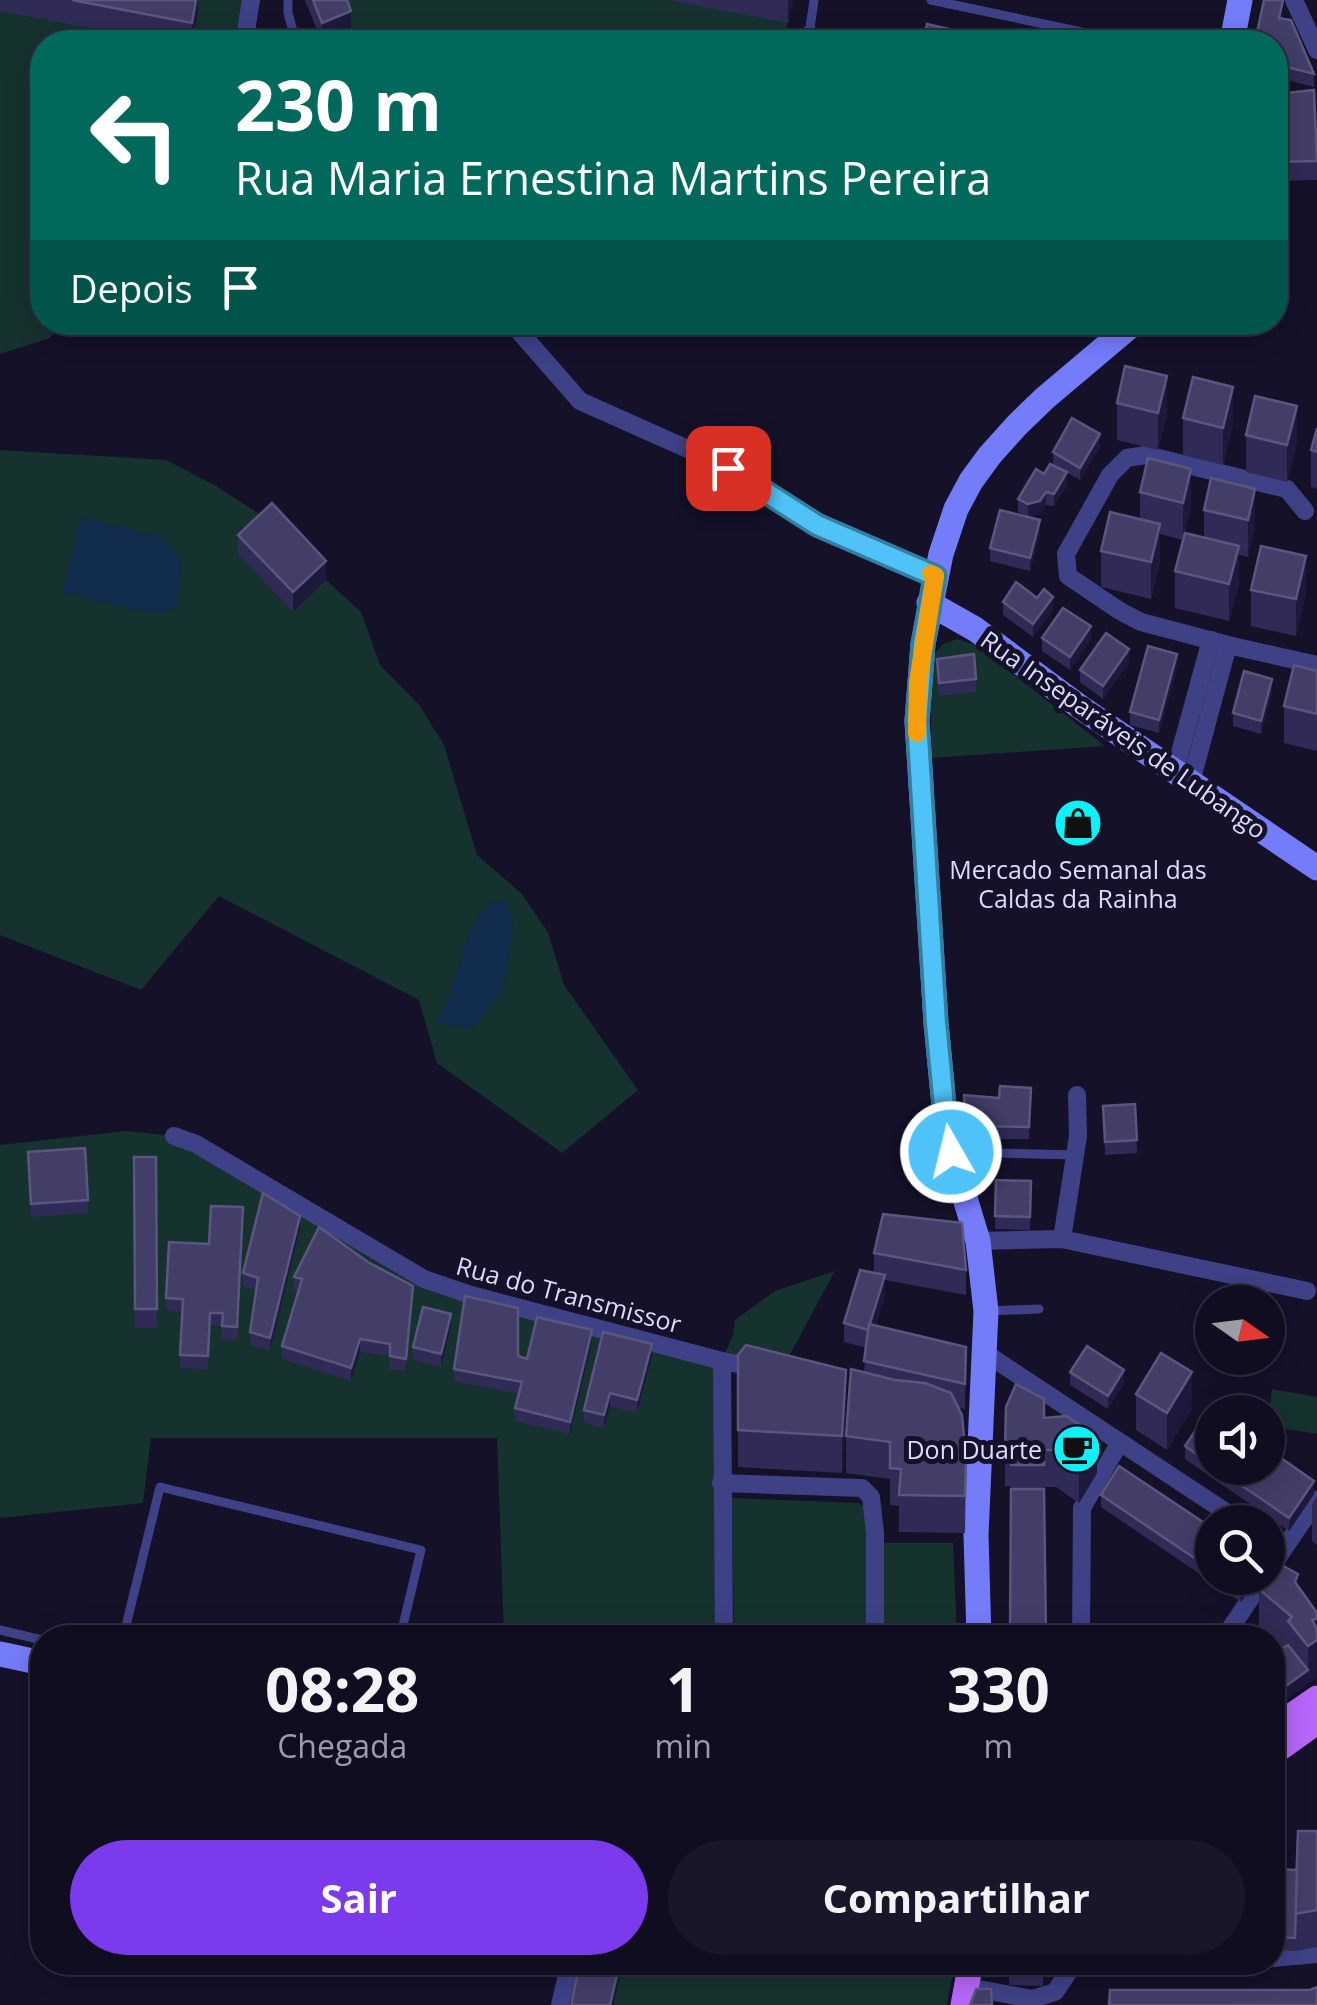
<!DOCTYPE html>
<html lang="pt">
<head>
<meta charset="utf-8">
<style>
	:root { --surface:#0f0d1f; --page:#181628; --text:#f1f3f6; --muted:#9b9ca4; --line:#2f2d3d; --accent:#7c3aed }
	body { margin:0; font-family:"Open Sans",sans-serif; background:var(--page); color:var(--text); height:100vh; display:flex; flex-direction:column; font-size:38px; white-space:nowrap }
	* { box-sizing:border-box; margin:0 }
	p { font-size:32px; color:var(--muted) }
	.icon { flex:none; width:55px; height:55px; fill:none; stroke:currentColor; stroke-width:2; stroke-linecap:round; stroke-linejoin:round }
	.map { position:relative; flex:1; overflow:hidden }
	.drawer { position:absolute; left:30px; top:1625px; width:1255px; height:350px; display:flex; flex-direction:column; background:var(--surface); border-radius:40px; box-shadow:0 5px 25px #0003,0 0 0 2px var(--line) }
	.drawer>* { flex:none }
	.hud { position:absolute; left:30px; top:30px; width:1258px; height:305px; border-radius:40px; box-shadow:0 5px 25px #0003,0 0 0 2px var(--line); background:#00695c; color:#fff; overflow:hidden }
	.needle { width:65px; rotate:104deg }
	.fabs { position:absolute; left:1195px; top:1285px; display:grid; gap:20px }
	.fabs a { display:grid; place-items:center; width:90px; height:90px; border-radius:50%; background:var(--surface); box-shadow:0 5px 25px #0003,0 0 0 2px var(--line); font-size:50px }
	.pin { position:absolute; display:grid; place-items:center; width:85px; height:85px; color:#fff; margin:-42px; border-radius:20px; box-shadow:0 5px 15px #0006 }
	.me { position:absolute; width:110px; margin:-55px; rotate:352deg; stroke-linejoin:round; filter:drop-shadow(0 0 8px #0008) }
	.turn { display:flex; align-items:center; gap:35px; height:210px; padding:0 40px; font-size:45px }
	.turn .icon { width:130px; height:130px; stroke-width:2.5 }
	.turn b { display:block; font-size:70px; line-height:85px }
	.then { display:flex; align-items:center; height:95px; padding:0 40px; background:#0003; gap:20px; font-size:38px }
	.eta { display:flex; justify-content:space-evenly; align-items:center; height:170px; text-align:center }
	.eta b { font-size:60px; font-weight:700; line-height:70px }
	.button { display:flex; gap:20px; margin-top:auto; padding:20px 40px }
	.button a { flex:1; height:115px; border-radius:60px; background:var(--accent); color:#fff; font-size:40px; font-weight:700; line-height:115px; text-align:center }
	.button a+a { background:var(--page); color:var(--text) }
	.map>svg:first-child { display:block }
	.green { fill:#15322f }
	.water { fill:#112c4d }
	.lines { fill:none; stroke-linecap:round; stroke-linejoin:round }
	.lane { stroke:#3e4186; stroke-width:9 }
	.street { stroke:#3e4186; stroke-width:18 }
	.secondary { stroke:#757cfa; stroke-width:25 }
	.primary { stroke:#b666f9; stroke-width:25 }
	.wall { fill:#302b56 }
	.shaded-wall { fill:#1d193c }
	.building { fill:#423e68; stroke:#5a567f; stroke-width:2.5 }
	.route-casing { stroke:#337fa1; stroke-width:25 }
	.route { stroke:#4fc3f7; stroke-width:18 }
	.slow { stroke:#f59e0b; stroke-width:18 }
	.labels { text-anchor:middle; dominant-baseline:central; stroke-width:10; stroke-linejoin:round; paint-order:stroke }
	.street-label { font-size:25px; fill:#dcdafe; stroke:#141129 }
	.poi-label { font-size:25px; fill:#dcdafe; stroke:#141129 }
</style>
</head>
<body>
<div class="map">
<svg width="1317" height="2005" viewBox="0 0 1317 2005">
	<rect width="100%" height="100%" fill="#141129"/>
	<g class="green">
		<path d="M0,0h251l-5,31 -9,11h-195v280l19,1 -11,15 -50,16z"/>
		<path d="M305,0h488l-10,42h-461z"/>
		<path d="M0,450l166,10 50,26 56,36 21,89 33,-31 35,32 19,53 40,41 24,39 33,110 44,38 27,39 16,53 74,105 -76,63 -125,-90 -18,-63 -200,-104 -78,94 -141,-55z"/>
		<path d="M957,639l19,6 129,101 -174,12v-100l12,-14z"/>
		<path d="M126,1131l48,5 250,143 298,81 11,-25 2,-15 40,-29 60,-20 -55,102 -57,-12 1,276h-220l-7,-199h-346l-8,65 -143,15v-373z"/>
		<path d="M1272,1389l45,8v37l-49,-8z"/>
		<path d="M732,1498l127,5 9,8 3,32h82l4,94h-223z"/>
		<path d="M623,1963v-1l332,1 -8,42h-334z"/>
	</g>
	<g class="water">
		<path d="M81,518l81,19 20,24 -4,46 -15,6 -33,-4 -67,-16z"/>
		<path d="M505,901l8,22 -5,44 -6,25 -30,37 -35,-6 10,-21 23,-72 19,-28z"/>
	</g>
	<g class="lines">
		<g class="lane">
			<path d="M288,0v13l8,29"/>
			<path d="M931,0l198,42"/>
			<path d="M783,42h2"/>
			<path d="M792,42l19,-14"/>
			<path d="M808,42l6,-42"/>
			<path d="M954,1152l122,3"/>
			<path d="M987,1311l52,-2"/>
			<path d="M0,1630l42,10"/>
			<path d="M123,1638l37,-151 261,63 -21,88"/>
		</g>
		<g class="street">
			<path d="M251,0l-5,31 7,11"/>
			<path d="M1294,0l23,50"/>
			<path d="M511,322l69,79 148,66 66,45 23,13 118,51"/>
			<path d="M1305,511l-18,-22 -141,-34 -19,3 -17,17 -44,79 2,22 52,35 21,11 87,23 89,20"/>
			<path d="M1175,771l36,-131"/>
			<path d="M1191,782l37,-137"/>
			<path d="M174,1136l22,8 228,135 47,16 251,66 36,7"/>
			<path d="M1062,1239l16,-103 -1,-41"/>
			<path d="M978,1241l84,-2 245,52"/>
			<path d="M985,1353l256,169"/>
			<path d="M722,1361l2,277"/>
			<path d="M721,1483l141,5 9,9 4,36v105"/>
			<path d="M1268,1572l49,-72"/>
			<path d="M1081,1638l1,-130 38,-66"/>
			<path d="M1224,1638l40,-60"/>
			<path d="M1272,1958l45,-4"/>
			<path d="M968,1987l64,12 23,-7 20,-30"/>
			<path d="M560,2005l10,-43"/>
		</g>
		<g class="secondary">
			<path d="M1232,42l8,-42"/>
			<path d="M929,603l46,26 105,78 237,161"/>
			<path d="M979,1638l-3,-103 10,-224 -8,-70 -27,-89 -5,-26 -10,-103 -19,-302 6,-77 18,-90 15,-45 15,-28 19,-26 27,-30 28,-27 90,-76"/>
			<path d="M0,1654l42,9"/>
		</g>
		<g class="primary">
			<path d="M1272,1729l45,-31"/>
			<path d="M1272,1754l45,-32"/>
			<path d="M963,2005l8,-43"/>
		</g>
	</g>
	<g class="wall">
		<path d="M0,0h198v14l-5,28h-30l-163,-31z"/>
		<path d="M305,0h42l4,30 -29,12z"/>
		<path d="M668,0h125l-5,23z"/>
		<path d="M1283,12l-1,6 32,56v13l-39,-10v-35z"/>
		<path d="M1275,94l42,44v42l-40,1z"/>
		<path d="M1117,403l50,10 -9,37 -41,-10z"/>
		<path d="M1183,418l50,6 -10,41 -40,-10z"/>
		<path d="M1317,428v61l-6,-2v-37z"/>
		<path d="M1246,435l51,8 -10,39 -41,-10z"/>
		<path d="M1100,447l-20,33 -13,-7v12l-13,21 -8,-1 -6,9 -12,3 -10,-5v-13l35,-35v-12z"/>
		<path d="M1148,458l43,48 -8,34 -23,-6v27l-9,38 -50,-12v-36l39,-32v-27z"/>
		<path d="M1211,478l44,48 -7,31 -9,-2v28l-10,38 -54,-13v-37l29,-33v-28z"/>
		<path d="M1040,533l-10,38 -40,-10v-13z"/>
		<path d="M238,535l88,45 -33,32 -55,-58z"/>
		<path d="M1251,590l55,3 -10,43 -45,-10z"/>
		<path d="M1003,602l50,8 -20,27 -30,-22z"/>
		<path d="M1042,638l49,1 -21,31 -28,-19z"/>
		<path d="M937,659l39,20v13l-37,4z"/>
		<path d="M1129,662l-26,37 -23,-17v-12z"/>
		<path d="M1177,667l-18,66 -29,-8v-13z"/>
		<path d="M1317,671v80l-33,-8v-37z"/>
		<path d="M1272,692l-11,42 -28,-8v-13z"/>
		<path d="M1031,1088l-2,51h-64l-1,-44 35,3z"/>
		<path d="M1135,1104l2,49 -32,2 -2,-49z"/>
		<path d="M28,1152l60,48v13l-57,4z"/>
		<path d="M134,1157h22l1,171h-22z"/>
		<path d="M996,1180l35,1 -1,49 -35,-1z"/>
		<path d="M243,1220l-6,120 -15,-1v-13l-12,-1 -2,44 -28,-1 2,-56 -16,-1v-13l43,-54z"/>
		<path d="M300,1229l-30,122 -20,-6v-13l7,-42 -14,-4v-13z"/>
		<path d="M874,1253l92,17v25l-81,-15v14l-9,31 90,22 -1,62 -7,-1 8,51 -1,74 -66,-1v-26l-9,-1v-26l-44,-6v-37l18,-64 2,-24 -22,-6v-19l30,-51z"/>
		<path d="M294,1277l119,22 -7,72 -16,-2v-13l-30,-4 -9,29 -69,-22v-13l16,-55 -4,-1z"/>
		<path d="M451,1326l-10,41 -28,-7v-13z"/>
		<path d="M592,1342l-22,92 -55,-13v-13l4,-14 -65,-13v-12l64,-13 9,3z"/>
		<path d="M738,1355l108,51 -4,67 -104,-6z"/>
		<path d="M652,1357l-15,56 -27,-7 -6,22 -20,-5v-13z"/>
		<path d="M1070,1372l54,11 -16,26 -38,-24z"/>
		<path d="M1136,1394l56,15 -25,41 -31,-20z"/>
		<path d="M1212,1412v56h56l46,26 -25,37 -104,-72v-13z"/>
		<path d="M1044,1418l53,55 -18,30 -23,-16h-12l2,151h-36l1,-152h-6v-36z"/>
		<path d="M1101,1495l111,33v50h45l-16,24 -140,-95z"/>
		<path d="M1317,1496v49l-5,-4v-37z"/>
		<path d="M1298,1587l19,90 -45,32 12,-62 -25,-21v-37z"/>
		<path d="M1317,1831v116l-22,4 -23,-1v-81l25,1z"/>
		<path d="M1009,1962h34v24l-34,-1z"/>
	</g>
	<g class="shaded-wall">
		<path d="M196,0h2v14l-6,28v-19z"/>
		<path d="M788,0h5l-5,23z"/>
		<path d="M351,11v19l-29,12v-19z"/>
		<path d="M1167,376v37l-9,37v-37z"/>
		<path d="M1233,387v37l-10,41v-37z"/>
		<path d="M1297,406v37l-10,39v-37z"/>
		<path d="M1100,434v13l-20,33v-12z"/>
		<path d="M1191,469v37l-8,34v-37z"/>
		<path d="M1067,472v13l-13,21v-12z"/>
		<path d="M1255,489v37l-7,31v-37z"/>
		<path d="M1046,492v13l-6,9 -12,3v-13z"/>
		<path d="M1040,520v13l-10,38v-13z"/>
		<path d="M1160,524v37l-9,38v-37z"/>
		<path d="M1239,546v37l-10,38v-37z"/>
		<path d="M1306,556v37l-10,43v-37z"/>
		<path d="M326,561v19l-33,32v-20z"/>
		<path d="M1053,597v13l-20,27v-13z"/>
		<path d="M1091,626v13l-21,31v-13z"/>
		<path d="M1129,649v13l-26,37v-13z"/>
		<path d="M1177,654v13l-18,66v-13z"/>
		<path d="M1272,679v13l-11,42v-13z"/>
		<path d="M300,1216v13l-30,122v-13z"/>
		<path d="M885,1275v19l-16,55v-19z"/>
		<path d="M413,1286v13l-7,72v-12z"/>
		<path d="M451,1314v12l-10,41v-13z"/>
		<path d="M592,1330v12l-22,92v-12z"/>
		<path d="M360,1339v13l-9,29v-13z"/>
		<path d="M652,1344v13l-15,56v-13z"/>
		<path d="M846,1370v36l-4,67v-37z"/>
		<path d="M1124,1370v13l-16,26v-13z"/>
		<path d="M1192,1372v37l-25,41v-37z"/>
		<path d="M610,1393v13l-6,22v-13z"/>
		<path d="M1097,1436v37l-18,30v-37z"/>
		<path d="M1314,1481v13l-25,37v-13z"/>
		<path d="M1249,1578h8l-16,24v-13z"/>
		<path d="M1317,1619v58l-45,32v-13l36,-26v-24l4,-26z"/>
		<path d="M620,1962h3l-10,43h-3z"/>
	</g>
	<g class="building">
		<path d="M72,0h124l-4,23z"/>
		<path d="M313,0h34l4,11 -29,12z"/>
		<path d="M1264,0h19l-4,18 12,2 23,54 -39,-10v-22h-20z"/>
		<path d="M927,24l79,18h-83z"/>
		<path d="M1314,90l3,71 -40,1 -2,-68z"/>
		<path d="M1125,366l42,10 -9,37 -41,-10z"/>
		<path d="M1193,377l40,10 -10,41 -40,-10z"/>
		<path d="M1255,396l42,10 -10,39 -41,-10z"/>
		<path d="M1072,418l28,16 -20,34 -27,-16z"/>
		<path d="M1317,428v24l-6,-2z"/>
		<path d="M1148,458l43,11 -8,34 -43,-11z"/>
		<path d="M1050,464l17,8 -13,22 -8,-2 -6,9 -12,3 -10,-5 18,-30 8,5z"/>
		<path d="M1211,478l44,11 -7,31 -44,-10z"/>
		<path d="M272,503l54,58 -33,31 -55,-57z"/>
		<path d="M1000,510l40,10 -10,38 -40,-10z"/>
		<path d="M1110,512l50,12 -9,38 -50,-11z"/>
		<path d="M1185,533l54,13 -10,38 -54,-13z"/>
		<path d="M1261,546l45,10 -10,43 -45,-9z"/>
		<path d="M1016,582l21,16 7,-9 9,8 -20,27 -30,-22z"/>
		<path d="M1063,608l28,18 -21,31 -28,-19z"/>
		<path d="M1106,633l23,16 -26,37 -23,-16z"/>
		<path d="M1148,646l29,8 -18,66 -29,-8z"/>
		<path d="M974,654l2,25 -37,4 -2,-24z"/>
		<path d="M1294,665l23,6v43l-33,-8z"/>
		<path d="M1244,671l28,8 -11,42 -28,-8z"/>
		<path d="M1000,1086l31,2 -2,39 -64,-1 -1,-31 35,3z"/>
		<path d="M1135,1104l2,36 -32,2 -2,-36z"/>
		<path d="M85,1148l3,52 -57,4 -3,-52z"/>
		<path d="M134,1157h22l1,152h-22z"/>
		<path d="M996,1180l35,1 -1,36 -35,-1z"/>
		<path d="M263,1193l37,23 -30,122 -20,-6 8,-54 -15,-5z"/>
		<path d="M211,1206l32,1 -6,120 -15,-1 1,-13h-13l-2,43 -28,-1 3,-56 -17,-1 3,-56 40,2z"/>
		<path d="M883,1214l79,9 4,47 -92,-17z"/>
		<path d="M319,1227l49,35 45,24 -7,73 -16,-3v-12l-30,-5 -9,29 -69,-22 20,-67 -8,-2z"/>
		<path d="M860,1270l25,5 -17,55 -24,-7z"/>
		<path d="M465,1296l53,12v48l9,3 10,-42 55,13 -22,92 -55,-14 7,-26 -68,-13z"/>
		<path d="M423,1307l28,7 -10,40 -28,-7z"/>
		<path d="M869,1324l97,23 -1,37 -101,-23z"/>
		<path d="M603,1332l49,12 -15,56 -27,-7 -6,22 -20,-5z"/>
		<path d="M746,1345l100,25 -4,66 -104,-6v-75z"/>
		<path d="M1087,1346l37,24 -16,26 -38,-24z"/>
		<path d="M1161,1353l31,19 -25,41 -31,-19z"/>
		<path d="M851,1369l44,11 30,3 26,10 11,22 4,44 -1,37 -66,-1 2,-26 -11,-1v-26l-44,-6z"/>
		<path d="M1016,1384l28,15v19l22,-2 31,20 -18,30 -23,-16h-12v15h-33v-16l-6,1 1,-43z"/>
		<path d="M1210,1409l5,3h-3v53l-27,-19z"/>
		<path d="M1268,1449l46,32 -25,37 -73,-50h52z"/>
		<path d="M1119,1466l93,62v42l-111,-75z"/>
		<path d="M1011,1489h33l2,149h-36z"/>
		<path d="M1274,1561l24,13 -3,8 22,31v6l-5,1 5,9v11l-9,6 -20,-25 4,-4 -33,-28 6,-11h3v-5z"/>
		<path d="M1223,1578h26l-8,11z"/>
		<path d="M693,1628v10h-46v-8z"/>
		<path d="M505,1634l87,1v3h-88z"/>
		<path d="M1288,1645l20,25 -36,26v-42z"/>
		<path d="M1298,1831h19v79l-22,4z"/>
		<path d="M1272,1869l25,1 -2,68 -23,-1z"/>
		<path d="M580,1962h40l-10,43h-39z"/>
		<path d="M1317,1987v18h-208l1,-15h200z"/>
		<path d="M976,1989h15l1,16h-22z"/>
	</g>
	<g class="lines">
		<g class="route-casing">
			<path id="route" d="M728,468l89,57 118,51 -12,68 -6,77 19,302 10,103 5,26"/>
		</g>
		<use href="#route" class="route"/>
		<path class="slow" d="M917,733l1,-51 17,-106 -4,-2"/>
	</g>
	<defs>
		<g id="shop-disc" transform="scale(2.5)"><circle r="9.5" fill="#0ef1f6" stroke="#141129"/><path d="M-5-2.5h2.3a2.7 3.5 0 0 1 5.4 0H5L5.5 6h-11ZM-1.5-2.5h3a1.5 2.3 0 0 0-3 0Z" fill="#111"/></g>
		<g id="cafe-disc" transform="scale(2.5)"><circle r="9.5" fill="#0ef1f6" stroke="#141129"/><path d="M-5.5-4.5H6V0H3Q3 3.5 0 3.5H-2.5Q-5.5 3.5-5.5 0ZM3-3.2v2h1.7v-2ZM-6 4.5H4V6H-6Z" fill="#111"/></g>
	</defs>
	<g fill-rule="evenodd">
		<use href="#shop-disc" x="1078" y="823"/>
		<use href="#cafe-disc" x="1077" y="1449"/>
	</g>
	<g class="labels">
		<g class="street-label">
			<text transform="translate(1124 734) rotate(35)">Rua Inseparáveis de Lubango</text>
			<text transform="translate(569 1294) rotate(15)">Rua do Transmissor</text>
		</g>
		<g class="poi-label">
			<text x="1078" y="869">Mercado Semanal das<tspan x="1078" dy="29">Caldas da Rainha</tspan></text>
			<text x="1042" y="1449" text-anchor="end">Don Duarte</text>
		</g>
	</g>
</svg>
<div class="fabs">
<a><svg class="needle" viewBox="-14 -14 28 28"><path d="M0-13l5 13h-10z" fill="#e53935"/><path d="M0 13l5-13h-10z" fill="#9b9ca4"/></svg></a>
<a><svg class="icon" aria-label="sound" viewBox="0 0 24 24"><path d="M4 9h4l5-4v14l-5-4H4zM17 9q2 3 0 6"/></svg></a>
<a><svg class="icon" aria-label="search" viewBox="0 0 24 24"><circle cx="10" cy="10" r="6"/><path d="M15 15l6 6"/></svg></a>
</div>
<div class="pin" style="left:728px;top:468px;background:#d93025"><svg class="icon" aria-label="arrive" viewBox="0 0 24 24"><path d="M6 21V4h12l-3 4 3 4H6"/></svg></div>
<svg class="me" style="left:951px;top:1152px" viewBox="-20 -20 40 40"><circle r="17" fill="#4fc3f7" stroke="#fff" stroke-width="3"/><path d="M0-11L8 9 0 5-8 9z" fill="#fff"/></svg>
<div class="hud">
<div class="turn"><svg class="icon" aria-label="left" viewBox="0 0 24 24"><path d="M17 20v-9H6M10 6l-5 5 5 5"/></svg><div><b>230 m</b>Rua Maria Ernestina Martins Pereira</div></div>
<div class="then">Depois<svg class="icon" aria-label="arrive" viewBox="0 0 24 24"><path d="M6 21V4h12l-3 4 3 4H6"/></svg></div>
</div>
<section class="drawer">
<div class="eta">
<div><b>08:28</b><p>Chegada</p></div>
<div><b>1</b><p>min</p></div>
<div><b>330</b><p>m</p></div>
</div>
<div class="button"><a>Sair</a><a>Compartilhar</a></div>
</section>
</div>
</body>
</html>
